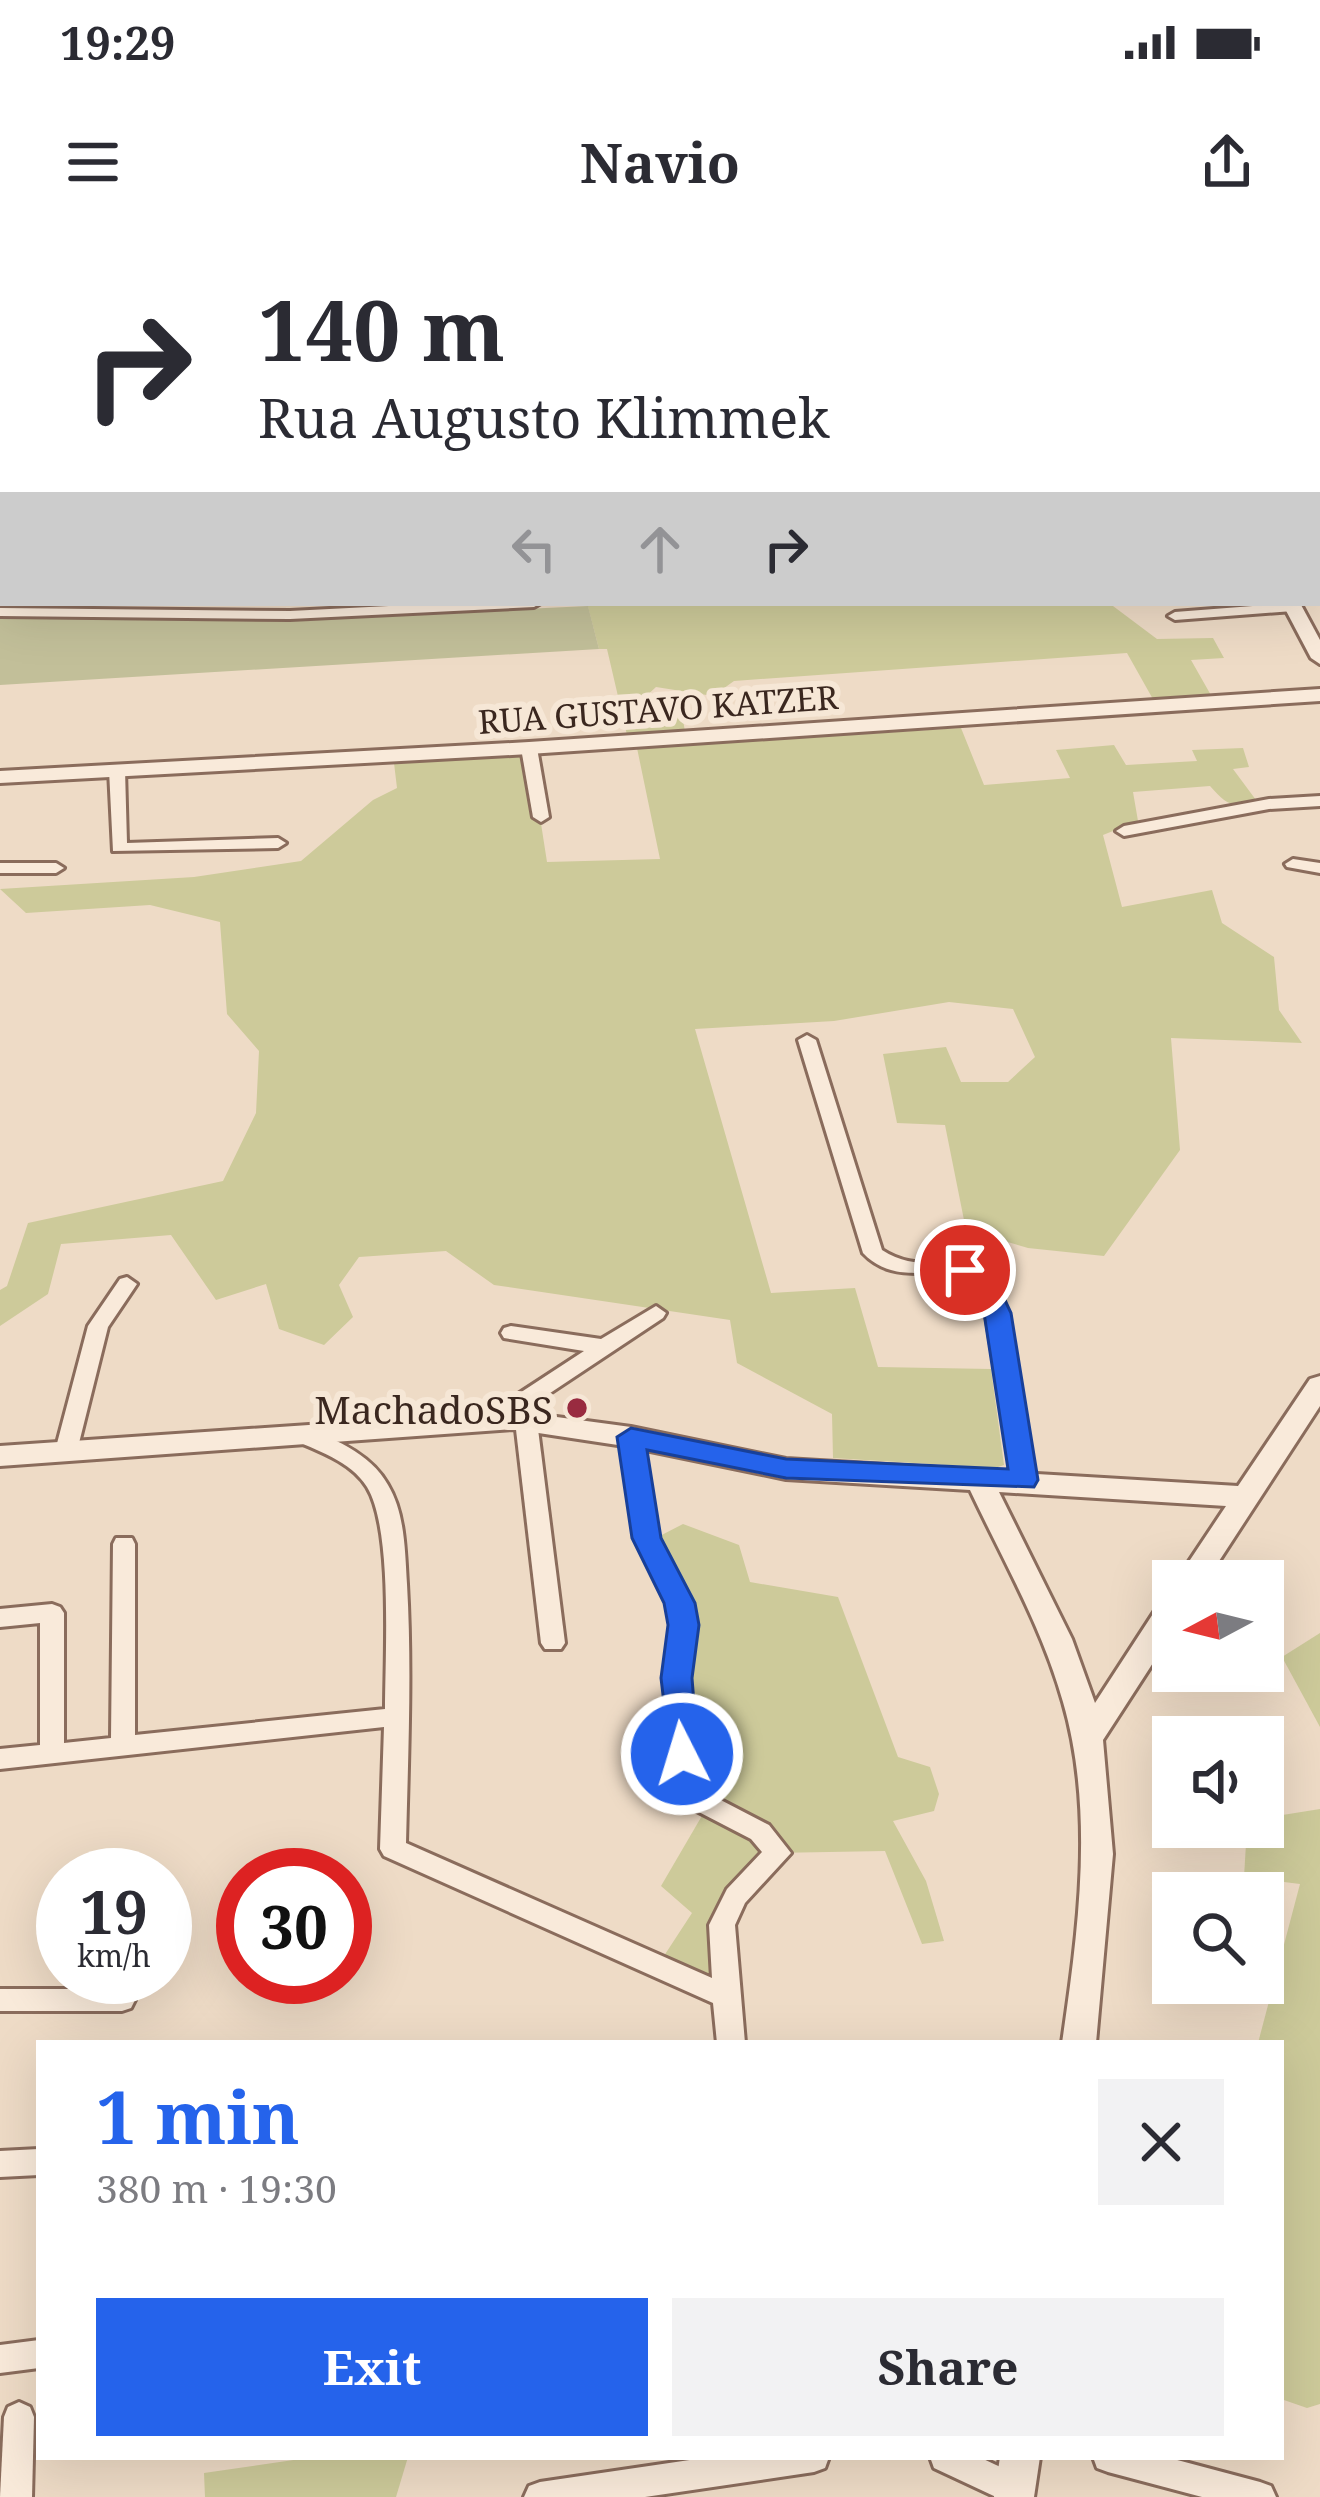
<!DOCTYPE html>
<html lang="en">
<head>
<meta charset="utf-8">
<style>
	:root { --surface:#fff; --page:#f2f2f3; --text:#2b2b33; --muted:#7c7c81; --accent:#2563eb }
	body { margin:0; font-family:"Noto Serif",serif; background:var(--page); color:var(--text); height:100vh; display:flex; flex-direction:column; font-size:45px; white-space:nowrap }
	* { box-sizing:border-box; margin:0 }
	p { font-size:39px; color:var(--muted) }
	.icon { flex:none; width:66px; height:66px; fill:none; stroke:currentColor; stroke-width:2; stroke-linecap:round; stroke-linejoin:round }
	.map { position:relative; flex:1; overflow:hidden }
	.sheet { position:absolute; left:36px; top:1800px; width:1248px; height:420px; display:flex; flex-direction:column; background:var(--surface); border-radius:0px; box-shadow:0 12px 48px #0002 }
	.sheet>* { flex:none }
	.hud { position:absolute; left:0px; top:0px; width:1320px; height:366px; box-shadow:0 12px 48px #0002; background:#fff; color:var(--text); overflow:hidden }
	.needle { width:78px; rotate:263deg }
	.buttons { position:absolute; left:1152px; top:1320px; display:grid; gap:24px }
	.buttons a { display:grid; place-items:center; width:132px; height:132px; border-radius:0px; background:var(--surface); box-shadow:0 12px 48px #0002; font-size:60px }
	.speed { position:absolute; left:36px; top:1608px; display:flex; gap:24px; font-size:60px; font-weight:700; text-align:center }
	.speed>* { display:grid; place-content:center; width:156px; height:156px; border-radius:50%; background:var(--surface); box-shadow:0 12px 48px #0002; line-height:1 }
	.speed small { font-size:30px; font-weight:400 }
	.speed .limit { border:18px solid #d22; background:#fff; color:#111 }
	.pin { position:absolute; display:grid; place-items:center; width:102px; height:102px; color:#fff; margin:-51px; border:6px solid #fff; border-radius:50%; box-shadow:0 3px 12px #0007 }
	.me { position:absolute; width:132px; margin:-66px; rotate:355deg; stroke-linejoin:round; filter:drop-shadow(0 0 9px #0008) }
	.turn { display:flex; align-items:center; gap:42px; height:252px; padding:0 60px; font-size:54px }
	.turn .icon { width:156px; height:156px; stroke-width:2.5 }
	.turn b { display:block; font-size:84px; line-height:102px }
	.lanes { display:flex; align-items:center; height:114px; padding:0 60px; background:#0003; justify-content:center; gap:60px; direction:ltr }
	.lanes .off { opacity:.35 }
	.round { display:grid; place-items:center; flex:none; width:126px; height:126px; border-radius:0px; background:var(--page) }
	.summary { display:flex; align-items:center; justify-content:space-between; height:204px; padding:0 60px }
	h1 { font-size:72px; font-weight:700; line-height:90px; color:var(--accent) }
	.cta { display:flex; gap:24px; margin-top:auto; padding:24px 60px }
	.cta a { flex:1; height:138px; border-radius:0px; background:var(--accent); color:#fff; font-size:48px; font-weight:700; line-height:138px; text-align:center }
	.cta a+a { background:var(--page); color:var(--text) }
	.status { display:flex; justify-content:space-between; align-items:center; height:84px; padding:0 60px; background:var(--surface); direction:ltr }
	.status svg { height:33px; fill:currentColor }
	header { display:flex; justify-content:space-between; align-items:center; height:156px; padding:0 60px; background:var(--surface); font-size:54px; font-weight:700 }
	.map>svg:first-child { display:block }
	.green { fill:#cdca9a }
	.cemetery { fill:#c2bf99 }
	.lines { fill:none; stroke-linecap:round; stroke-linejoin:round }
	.minor-casing { stroke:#8a6c5c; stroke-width:6 }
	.tertiary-casing { stroke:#8a6c5c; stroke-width:6 }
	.minor { fill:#f9eada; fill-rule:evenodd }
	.tertiary { fill:#f9eada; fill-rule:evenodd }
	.route { fill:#2563eb; stroke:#184099; stroke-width:3 }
	.poi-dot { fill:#992b40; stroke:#f6e7d6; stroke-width:4.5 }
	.labels { text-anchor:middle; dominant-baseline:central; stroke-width:12; stroke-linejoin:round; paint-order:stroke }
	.far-street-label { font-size:33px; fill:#3a271f; stroke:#f6e7d6 }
	.poi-label { font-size:39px; fill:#3a271f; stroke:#f6e7d6; text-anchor:end }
</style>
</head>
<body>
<div class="status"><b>19:29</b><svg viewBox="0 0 49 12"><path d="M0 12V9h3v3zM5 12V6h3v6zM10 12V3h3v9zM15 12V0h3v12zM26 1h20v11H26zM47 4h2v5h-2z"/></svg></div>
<header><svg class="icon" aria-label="menu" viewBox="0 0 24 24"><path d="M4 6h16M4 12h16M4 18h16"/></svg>Navio<svg class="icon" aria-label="share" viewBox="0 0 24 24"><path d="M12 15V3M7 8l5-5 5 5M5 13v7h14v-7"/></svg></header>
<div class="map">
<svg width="1320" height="2257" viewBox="0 0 1320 2257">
	<rect width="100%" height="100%" fill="#eedbc6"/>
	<g class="green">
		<path d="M587,363h522l48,36 56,-1 11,20 -33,2 21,37 -58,4 -27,-48 -393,28 -21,15 -57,-9 -14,13 39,7 4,25 -58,3 -20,-86h-8z"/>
		<path d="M961,488l23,57 86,-7 -14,-28 58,-5 12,20 71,-4 -5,-11 51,-2 6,19 -16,2 23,31c-23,10 -30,4 -46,-14l-77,6 5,29 -35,14 19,72 90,-17 10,33 52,34 5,53 23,33 -131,-5 9,112 -76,106 -76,-8 -62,-18 -21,-105 -48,-2 -14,-69 63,-7 15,35h47l27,-25 -22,-48 -64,-7 -115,19 -139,8 76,264 84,-5 23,79 113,2 13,96 -9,3 -162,-10 -1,-44 -95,-51 -7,-43 -236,-35 -48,-34 -87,6 -20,28 14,32 -29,28 -45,-16 -13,-45 -50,16 -45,-65 -110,9 -13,50 -48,32v-36l7,-4 21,-63 195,-42 33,-68 3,-62 -32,-37 -7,-92 -70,-17 -124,8 -26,-24 194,-12 107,-16 72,-61 24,-12 -3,-25 136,-10 17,109 113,-3 -23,-111z"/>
		<path d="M683,1284l56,21 11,37 88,15 60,160 32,10 9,27 -5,17 -41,10 33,60 18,60 -22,3 -37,-93 -112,2 -31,26 -23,109 -59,-26 32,-49 -31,-27 49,-84 -23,-49 1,-128 -36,-85z"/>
		<path d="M1320,1393v94l-38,-70z"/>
		<path d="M1320,1569v595l-13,4 -26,-9v-356h-23l42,-159 -56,-7 3,-50h16v-9z"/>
		<path d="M314,2217h94l-12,40h-191l-1,-24z"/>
	</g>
	<path class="cemetery" d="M588,366l11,43 -599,36v-70l277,6z"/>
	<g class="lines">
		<g class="minor-casing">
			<g id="minor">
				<rect x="122" y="0" width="10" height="3"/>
				<path d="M412,0h10l2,3h-10z"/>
				<rect x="464" y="0" width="10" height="3"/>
				<rect x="1317" y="20" width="3" height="9"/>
				<rect x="1317" y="39" width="3" height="7"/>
				<rect x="1317" y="121" width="3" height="8"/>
				<rect x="1317" y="148" width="3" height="8"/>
				<path d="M0,210l3,1v8l-3,-1z"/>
				<rect x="1317" y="214" width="3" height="8"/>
				<path d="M1317,240l3,1v13l-3,-1z"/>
				<path d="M0,246l3,1v8l-3,-1z"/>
				<rect x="1317" y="310" width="3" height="8"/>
				<rect x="0" y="329" width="3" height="8"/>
				<path d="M448,363h93l-7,4 -244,12 -290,-3v-8l290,3z"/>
				<path d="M1290,363l10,4 -7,4 -118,9 -7,-4 7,-4z"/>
				<path d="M529,503l8,5 12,69 -8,5 -8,-5 -12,-69z"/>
				<path d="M117,525l8,5 2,73 151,-5 8,5 -8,5 -165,3 -4,-81z"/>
				<path d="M1320,556v10l-51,3 -145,27 -8,-5 8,-5 145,-27z"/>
				<path d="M1293,619l27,4v10l-33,-6 -2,-3z"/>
				<path d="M0,623h56l8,5 -8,5h-56z"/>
				<path d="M807,795l9,5 66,210c47,31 79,-13 122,51l31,179 -3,5h-16l-3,-5 -29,-178c-36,-52 -82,-8 -121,-49l-65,-213z"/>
				<path d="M127,1037l10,7 -29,43 -31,124 -11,8 -8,-3 -3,-5 33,-125 32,-47z"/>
				<path d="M656,1066l10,7 -3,5 -161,107h-16l-3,-5 3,-5 98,-64 -80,-13 -3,-5 3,-5 7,-2 90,13z"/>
				<path d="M526,1174l11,7 28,222 -4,6h-16l-4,-6 -26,-222z"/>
				<path d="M297,1186c33,10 74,27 91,59 17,28 17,67 19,99 5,86 1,173 -1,259l306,135 -3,-53 18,-36 35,-37 -11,-13 -56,-29 -18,-29 -13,-103 7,-53 -3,-22 -32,-65 -16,-101 3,-5h16l19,106 34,65 3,22 -7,53 13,101 12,17 56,29 22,28 -46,50 -10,22 10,118h-28l-4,-40 -329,-147 -4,-7 4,-122 -384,42v-20l40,-4v-122l-40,4v-18l52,-5 8,3 4,6v130l47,-5 2,-194 3,-6h16l3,6v191l250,-26c0,-52 8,-180 -18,-222 -16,-26 -51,-37 -78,-49l-3,-5z"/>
				<path d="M0,1749h122l9,3 4,8 -4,8 -9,3h-122z"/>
				<path d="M39,1909v26l-39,2v-26z"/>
				<path d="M39,2100v28l-39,5v-28z"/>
				<path d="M19,2162l11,5 4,10 -2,80h-32l4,-80 4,-10z"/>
				<path d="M710,2217h119l-4,11 -11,4 -169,25h-121l5,-11 11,-4z"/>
				<path d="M930,2217h49l47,22 5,11 -3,7h-32l-62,-29z"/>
				<path d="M1093,2217h73l94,25 11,4 5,11h-74l-94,-25 -11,-4z"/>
			</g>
		</g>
		<g class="tertiary-casing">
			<g id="tertiary">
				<path d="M277,0h25l-27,3z"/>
				<path d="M1099,0h14l2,3h-14z"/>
				<rect x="0" y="90" width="3" height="10"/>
				<path d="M3,166v11l-3,1v-11z"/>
				<path d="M1282,363h18l20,37v24l-9,-6z"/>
				<path d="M1320,449v12l-791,53 -529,29v-12l529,-29z"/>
				<path d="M1320,1136v30l-114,175h-30l50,-75 -227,-14 73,147 23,64 67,-103 11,-3v35l-70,108 10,114 -17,189h-34c16,-111 33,-231 1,-341 -21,-75 -60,-142 -93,-212l-184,-11 -155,-32 -119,-18 -512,37v-20l512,-35 119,16 155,32 452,27 72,-107z"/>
				<path d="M1000,2217h40l-6,40h-40z"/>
			</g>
		</g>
		<use href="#minor" class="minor"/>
		<use href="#tertiary" class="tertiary"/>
	</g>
	<path class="route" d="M965,1022l31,19 15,32 27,167 -4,7 -248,-9 -139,-28 14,88 34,65 4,22 -7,53 6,76 -4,8 -12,4 -11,-4 -10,-84 7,-53 -4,-22 -32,-65 -15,-101 14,-9 155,31 222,10 -24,-156 -9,-22 -23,-21z"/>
	<circle class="poi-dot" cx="577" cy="1168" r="12"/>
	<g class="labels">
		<g class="far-street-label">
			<text transform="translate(658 469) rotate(-4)">RUA GUSTAVO KATZER</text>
		</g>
		<g class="poi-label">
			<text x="553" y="1168">MachadoSBS</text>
		</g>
	</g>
</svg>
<div class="buttons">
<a><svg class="needle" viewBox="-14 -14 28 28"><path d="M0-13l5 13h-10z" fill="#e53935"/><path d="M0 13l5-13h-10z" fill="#7c7c81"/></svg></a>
<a><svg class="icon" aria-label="sound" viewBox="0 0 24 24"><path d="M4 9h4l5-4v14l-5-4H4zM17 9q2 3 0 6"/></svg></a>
<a><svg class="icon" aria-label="search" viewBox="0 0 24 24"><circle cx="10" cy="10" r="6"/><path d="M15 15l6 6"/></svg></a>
</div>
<div class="speed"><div>19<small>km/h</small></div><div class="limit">30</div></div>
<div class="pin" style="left:965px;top:1030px;background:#d93025"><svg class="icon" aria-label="arrive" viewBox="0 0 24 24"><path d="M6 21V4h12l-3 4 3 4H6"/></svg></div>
<svg class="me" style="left:682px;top:1514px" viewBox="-20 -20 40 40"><circle r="17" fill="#2563eb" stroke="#fff" stroke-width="3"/><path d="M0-11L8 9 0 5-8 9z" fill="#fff"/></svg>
<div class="hud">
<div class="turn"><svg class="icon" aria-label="right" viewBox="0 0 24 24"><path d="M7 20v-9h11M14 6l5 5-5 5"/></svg><div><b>140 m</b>Rua Augusto Klimmek</div></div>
<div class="lanes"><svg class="icon off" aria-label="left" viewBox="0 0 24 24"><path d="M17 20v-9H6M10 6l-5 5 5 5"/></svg><svg class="icon off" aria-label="ahead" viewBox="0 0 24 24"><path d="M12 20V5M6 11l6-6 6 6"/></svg><svg class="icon" aria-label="right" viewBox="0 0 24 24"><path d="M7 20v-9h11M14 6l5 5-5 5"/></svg></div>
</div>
<section class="sheet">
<div class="summary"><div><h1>1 min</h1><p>380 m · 19:30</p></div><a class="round"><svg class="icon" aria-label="close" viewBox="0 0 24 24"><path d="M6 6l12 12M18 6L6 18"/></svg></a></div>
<div class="cta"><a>Exit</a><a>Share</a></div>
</section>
</div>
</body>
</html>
